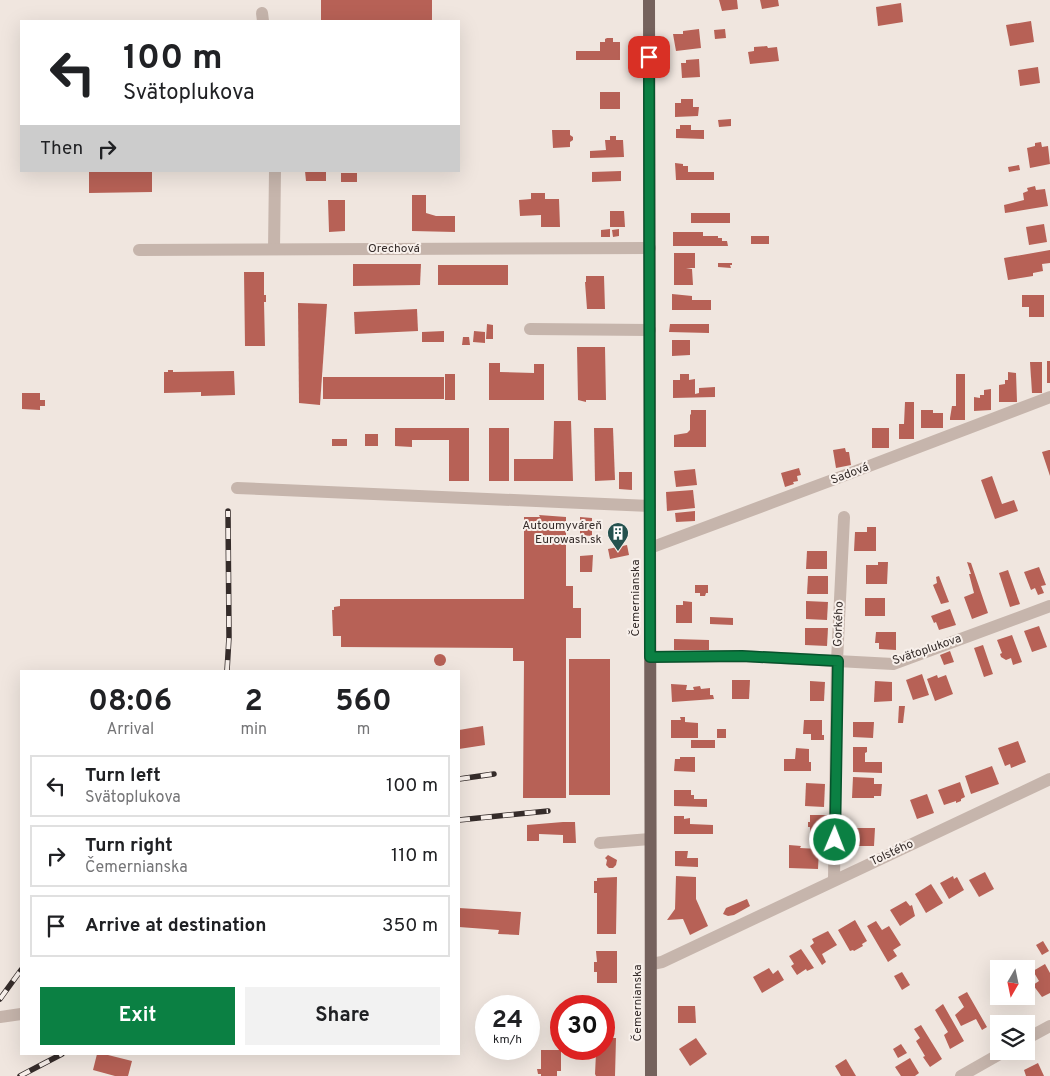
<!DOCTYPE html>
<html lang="en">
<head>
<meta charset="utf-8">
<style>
	:root { --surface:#fff; --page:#f2f2f2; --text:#202124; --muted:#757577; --line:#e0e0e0; --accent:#0b8043 }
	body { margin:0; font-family:Overpass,sans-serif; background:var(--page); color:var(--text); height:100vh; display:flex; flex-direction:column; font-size:19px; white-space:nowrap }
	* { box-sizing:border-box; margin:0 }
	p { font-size:16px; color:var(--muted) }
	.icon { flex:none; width:28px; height:28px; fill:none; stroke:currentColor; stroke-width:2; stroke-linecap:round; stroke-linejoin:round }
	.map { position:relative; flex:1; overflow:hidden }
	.sheet { position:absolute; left:20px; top:670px; width:440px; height:385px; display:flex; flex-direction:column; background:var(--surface); border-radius:0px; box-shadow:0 5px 20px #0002 }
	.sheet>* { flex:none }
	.hud { position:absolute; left:20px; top:20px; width:440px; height:152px; border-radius:0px; box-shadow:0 5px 20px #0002; background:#fff; color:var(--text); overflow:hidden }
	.needle { width:32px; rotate:189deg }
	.tools { position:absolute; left:990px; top:960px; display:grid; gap:10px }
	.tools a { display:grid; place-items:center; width:45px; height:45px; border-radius:0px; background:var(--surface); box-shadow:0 5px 20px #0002; font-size:25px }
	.speed { position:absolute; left:475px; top:995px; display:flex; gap:10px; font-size:25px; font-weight:700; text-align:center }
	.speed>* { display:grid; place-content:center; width:65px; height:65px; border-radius:50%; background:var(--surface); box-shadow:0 5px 20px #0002; line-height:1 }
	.speed small { font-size:12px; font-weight:400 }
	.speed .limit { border:8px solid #d22; background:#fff; color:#111 }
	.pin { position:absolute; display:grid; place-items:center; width:42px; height:42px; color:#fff; margin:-21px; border-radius:10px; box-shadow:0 2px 8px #0006 }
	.me { position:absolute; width:55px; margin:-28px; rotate:1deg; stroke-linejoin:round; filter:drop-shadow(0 0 4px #0008) }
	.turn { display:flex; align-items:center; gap:18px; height:105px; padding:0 20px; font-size:22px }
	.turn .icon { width:65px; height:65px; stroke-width:2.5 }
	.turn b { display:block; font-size:35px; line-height:42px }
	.then { display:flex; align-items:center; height:48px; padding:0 20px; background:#0003; gap:10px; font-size:19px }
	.eta { display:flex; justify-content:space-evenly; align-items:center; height:85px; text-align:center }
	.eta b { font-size:30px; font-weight:700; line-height:35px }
	.cta { display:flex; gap:10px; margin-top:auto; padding:10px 20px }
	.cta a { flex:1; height:58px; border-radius:0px; background:var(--accent); color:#fff; font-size:20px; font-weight:700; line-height:58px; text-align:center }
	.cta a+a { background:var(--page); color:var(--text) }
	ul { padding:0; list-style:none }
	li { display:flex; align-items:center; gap:15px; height:62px; margin:0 10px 8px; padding:0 10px; border:2px solid var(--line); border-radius:0px }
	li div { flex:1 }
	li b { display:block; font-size:19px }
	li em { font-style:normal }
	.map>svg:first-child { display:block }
	.building { fill:#b76156 }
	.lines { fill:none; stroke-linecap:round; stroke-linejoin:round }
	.minor { stroke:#c6b5ac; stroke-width:12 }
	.major { stroke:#75625d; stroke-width:12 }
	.rail-casing { stroke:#352c2a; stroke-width:5.5 }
	.rail { stroke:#f8f0eb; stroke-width:4; stroke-dasharray:11; stroke-linecap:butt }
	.route-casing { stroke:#07532c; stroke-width:12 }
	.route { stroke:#0b8043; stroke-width:9 }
	.labels { text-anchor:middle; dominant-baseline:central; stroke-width:4; stroke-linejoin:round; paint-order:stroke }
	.street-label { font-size:12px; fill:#352c2a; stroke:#f8f0eb }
	.poi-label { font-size:12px; fill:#352c2a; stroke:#f8f0eb; text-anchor:end }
</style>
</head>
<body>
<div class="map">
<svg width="1050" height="1076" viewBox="0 0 1050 1076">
	<rect width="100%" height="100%" fill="#f0e6df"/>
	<g class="building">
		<rect x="321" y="0" width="111" height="21"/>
		<path d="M719,0h18l1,9 -16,2z"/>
		<path d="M760,0h18l1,6 -17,3z"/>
		<path d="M901,3l2,19 -25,4 -2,-19z"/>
		<path d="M1031,21l3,21 -24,4 -4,-21z"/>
		<path d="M699,29l2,19 -25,3 -3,-17h10v-3z"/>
		<path d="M725,29l1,9 -11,1 -1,-9z"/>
		<path d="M607,38h6v4h7v18h-44v-9h24v-9h5v-3z"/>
		<path d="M767,46l1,2 9,-1 2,14 -29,3 -2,-12 6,-1v-4z"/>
		<path d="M699,59l1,18 -18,1 -1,-15h5v-3z"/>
		<path d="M1038,67l2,16 -20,3 -2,-16z"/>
		<rect x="600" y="92" width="20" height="17"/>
		<path d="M681,99h12v8h6l-1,9 -23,1v-14h6z"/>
		<path d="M731,119v7l-12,1 -1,-7z"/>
		<path d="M680,125h11v5h13v9l-28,-1v-9h4z"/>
		<path d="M552,130h18v5l3,2v3l-3,2v5l-17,1z"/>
		<path d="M610,136h6v4h7l1,17 -34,1v-7l16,-1 -1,-10h5z"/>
		<path d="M1041,142l1,5 6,-1 2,18 -20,4 -3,-20 8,-2v-3z"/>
		<path d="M675,163l8,1v2h5v6h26v8h-38z"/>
		<path d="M1019,165l1,5 -11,2 -1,-5z"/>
		<path d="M89,171h63v21l-63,1z"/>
		<path d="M305,171h21v10h-20z"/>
		<path d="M621,171v10l-29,1v-10z"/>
		<rect x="341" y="173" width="16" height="9"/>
		<path d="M1035,186l1,4 9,-1 3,17 -43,7 -1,-8 20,-5 -1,-7 5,-2 -1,-3z"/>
		<path d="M531,193h14v6h14l1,28h-19v-12l-21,1 -1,-16 12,-1z"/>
		<path d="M412,195h14v18l10,3h19v16l-43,-1z"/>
		<path d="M328,200h17v31l-16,1z"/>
		<path d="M610,211h14l1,16h-15z"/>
		<rect x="691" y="213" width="39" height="10"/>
		<path d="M1044,224l3,18 -18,3 -3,-18z"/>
		<path d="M610,229v8h-9v-7z"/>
		<path d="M619,229v7l-6,1 -1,-7z"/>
		<path d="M673,232h30v4h15v2h4v3h5l1,5h-55z"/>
		<rect x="751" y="236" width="18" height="8"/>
		<path d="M1050,250v13l-8,1 1,7 -10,2v3l-25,4 -4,-22z"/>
		<path d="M674,253h21v15h-9l6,1 1,16h-19z"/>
		<path d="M718,263h14v2h-2l1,3 -13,-1z"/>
		<path d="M353,264h68l-1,21 -67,1z"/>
		<rect x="438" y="265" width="70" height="20"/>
		<path d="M244,272h20v23h2v7h-2l1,44h-20z"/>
		<path d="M586,276h18l1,33h-18l-2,-27h1z"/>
		<path d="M672,294l20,2v4h19v10h-39z"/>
		<path d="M1022,295h22v22h-15v-10h-7z"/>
		<path d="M298,303l29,1 -7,101 -21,-2z"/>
		<path d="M417,309l1,22 -63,3 -1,-22z"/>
		<path d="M487,324l6,1v14h-7z"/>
		<path d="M670,324h39v9l-40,-1z"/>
		<path d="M444,331v11h-22v-10z"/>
		<path d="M474,331l11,1v11l-12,-1z"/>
		<path d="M463,337h6l1,8h-8z"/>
		<path d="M672,340h18v15l-18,1z"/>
		<path d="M577,347h28l1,53h-20v2l-8,-2z"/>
		<rect x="1047" y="361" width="3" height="22"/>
		<path d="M1030,362h12v31h-10z"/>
		<path d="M489,363h11v9l34,1v-9h10v36h-55z"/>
		<path d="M168,370h5v2l61,-1 1,24 -34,1v-4l-37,1v-21h4z"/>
		<path d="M1008,372l8,1 1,29h-18v-17l6,-1v-4h3z"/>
		<rect x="445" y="374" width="10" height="26"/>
		<path d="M680,374h9v6l6,-1v15l4,-1v-5l16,-1v10l-42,1v-18h7z"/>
		<path d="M956,374h9v46h-15v-2l2,-12h4z"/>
		<rect x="323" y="377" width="121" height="22"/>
		<path d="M991,389v21l-17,1v-14l6,1v-3h4v-5z"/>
		<path d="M22,393h18v7h5v6h-5v4l-18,-1z"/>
		<path d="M905,402h9v37h-15v-15h5z"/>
		<path d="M691,410h15v37h-32v-12l13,-2 3,-3v-16l1,1z"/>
		<path d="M921,410h12v3h10v15h-22z"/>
		<path d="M554,421h17l2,60h-59v-22h39z"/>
		<path d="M395,428h74v53h-20v-41h-37v7l-17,-1z"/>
		<rect x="489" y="428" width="20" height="53"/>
		<path d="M594,428h19l2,52 -20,1z"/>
		<rect x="872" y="428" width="17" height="20"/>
		<rect x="365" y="434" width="13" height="12"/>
		<rect x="332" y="439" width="15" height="7"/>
		<path d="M845,448l1,4h3l2,13 -15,3 -3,-18z"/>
		<path d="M1049,450h1v26l-8,-24z"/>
		<path d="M799,468l2,7 -4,1 1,5 -5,1 1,2 -9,3 -4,-14z"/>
		<path d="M695,469l2,16 -21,2 -2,-16z"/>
		<path d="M619,472h13v18l-13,-1z"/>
		<path d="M992,476l10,28 12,-4 4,11 -23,8 -14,-39z"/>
		<path d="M693,490l2,18 -28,3 -1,-19z"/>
		<path d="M695,511v10l-19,1 -1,-9z"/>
		<path d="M539,515l27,2v69h7v22h8v30h-15v160h-43l1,-137h-11v-13l-172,-1v-11h-8l-1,-26h2v-3l6,-1v-7h184v-82h16z"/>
		<path d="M580,517l12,1v18l-12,-1z"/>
		<path d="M867,527h9v24h-22l1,-19h12z"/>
		<path d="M627,545l2,10 -19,4 -2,-10z"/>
		<path d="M807,551h20v18h-21z"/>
		<path d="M593,555l-1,17h-12v-16z"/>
		<path d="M878,562h10l-1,22h-21v-19h12z"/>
		<path d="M967,562l4,1 17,50 -16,6 -8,-22 10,-4 -5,-19h2z"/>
		<path d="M1039,567l7,18 -5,1 3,7 -6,2 -3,-7 -4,2 -7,-18z"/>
		<path d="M1008,570l12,34 -10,3 -11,-34z"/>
		<path d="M808,576h20v18h-21z"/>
		<path d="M939,576l10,26 -8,2 -8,-19 4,-2 -1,-6z"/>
		<path d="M695,585h13v8h-2l-1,3h-5v-3h-5z"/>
		<rect x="865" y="598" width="20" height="18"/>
		<path d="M683,601l9,1v21h-16v-18h7z"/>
		<path d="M806,601l22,1 -1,18 -21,-1z"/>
		<path d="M950,609l6,16 -17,5 -3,-8 -2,1 -3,-7z"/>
		<path d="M710,617l23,1v7l-23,-1z"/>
		<path d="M1039,626l8,21 -15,5 -8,-21z"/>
		<path d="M805,628h23l-1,18 -22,-1z"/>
		<path d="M876,632h20v18l-17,-1v-6h-4z"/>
		<path d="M1012,635l10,27 -9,3 -2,-7 -5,2 -5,-3 -1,-3 2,-1 -5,-13z"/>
		<path d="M674,639l35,1v10h-35z"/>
		<path d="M983,645l10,29 -9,3 -10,-29z"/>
		<path d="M950,651l4,11 -10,3 -4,-10z"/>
		<circle cx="440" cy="660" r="6"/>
		<rect x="569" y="659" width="41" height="136"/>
		<path d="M922,674l7,21 -16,5 -7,-20z"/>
		<path d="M937,675l1,3 8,-3 7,19 -18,7 -8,-22z"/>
		<path d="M732,680h18l-1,19h-17z"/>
		<path d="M810,681l15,1 -1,19h-14z"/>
		<path d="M875,681l17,1v19l-18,1z"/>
		<path d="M671,684l16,1 -1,5h8l-1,-3 7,-1 1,3 9,-1v7h3l1,4 -42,3z"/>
		<path d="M899,706h6l-2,17h-5z"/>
		<path d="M680,717h5v5l13,1v15h-27v-18h10z"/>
		<path d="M804,720h18v15h2v5h-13v-6h-8z"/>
		<path d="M853,722h21l-1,16 -20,-1z"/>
		<path d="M483,726l2,19 -26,4v-19z"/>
		<rect x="717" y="729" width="9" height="9"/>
		<rect x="691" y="740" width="24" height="8"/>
		<path d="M1018,741l8,21 -15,6 -1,-4 -5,2 -7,-18z"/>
		<path d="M853,747h14v5l-2,1v9h17v11l-29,-1z"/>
		<path d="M796,748l13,1v13h2v9h-27v-12h11z"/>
		<path d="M680,757h15v15l-21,-1 1,-12h5z"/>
		<path d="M992,766l7,18 -28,10 -6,-18z"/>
		<path d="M853,777l21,1v6h8l-1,12h-7v2h-22z"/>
		<path d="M960,782l5,15 -4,2v2l-5,2v-2l-12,4 -6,-15z"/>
		<path d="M806,783l19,1 -1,23 -19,-1z"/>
		<path d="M674,790h17v5h3v4h13v8l-33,-1z"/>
		<path d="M927,794l7,19 -17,6 -7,-19z"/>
		<path d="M810,815h17l-1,22 -16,-1v-9h-2v-5h2z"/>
		<path d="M674,816h10v3l6,-1v6l23,1v9h-39z"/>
		<path d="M563,822h12l1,21h-13v-8l-24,-1v7h-12v-16z"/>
		<path d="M856,828h19l-1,18h-22v-12h4z"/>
		<path d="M789,845l12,1 -1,2 19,1 -1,20 -29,-1z"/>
		<path d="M675,851h13l-1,7h11v9l-23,-1z"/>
		<path d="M608,855l9,5 -1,5 -3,3h-4l-3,-3 1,-5 -2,-2z"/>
		<path d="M985,872l9,17 -15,8 -10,-17z"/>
		<path d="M676,876l20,1v22l12,27 -18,9 -7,-16 -16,1 8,-11z"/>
		<path d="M953,876l1,3 3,-2 7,13 -15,9 -9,-16z"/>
		<path d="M617,877l-1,57h-19v-41h-3v-12h3v-3z"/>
		<path d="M931,884l12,19 -17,10 -11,-19z"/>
		<path d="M747,899l3,7 -16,9 -6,1 -5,-2 3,-6z"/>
		<path d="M906,901l4,5 2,-1 3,11 -15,10 -10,-16z"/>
		<path d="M459,908l62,4 -2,23 -21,-1 1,-4 -40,-3z"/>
		<path d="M855,920l12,21 -5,3 1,2 -9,5 -1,-1 -3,1 -12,-21z"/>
		<path d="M876,921l6,9 7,-4 12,19 -8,5 4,6 -9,6 -21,-36z"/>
		<path d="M828,931l9,14 -15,9 4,8 -4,3 -12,-19 4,-3 -2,-4z"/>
		<path d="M1043,941l6,10 -7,4 -6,-10z"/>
		<path d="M801,949l13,19 -7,3 -1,-2 -9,6 -6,-9 3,-2 -5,-8z"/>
		<path d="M596,951h21v32h-20v-11h-3v-10h3z"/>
		<path d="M1045,964l5,9v20l-8,4 -9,-12 6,-4 -6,-10z"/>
		<path d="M769,968l4,6 5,-4 6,10 -22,13 -9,-16z"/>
		<path d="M902,972l8,13 -8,5 -8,-14z"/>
		<path d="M967,992l20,35 -5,3 -6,-11 -15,7 -6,-11 9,-8 -6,-10z"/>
		<path d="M943,1004l21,37 -14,8 -6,-14 4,-3 -13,-22z"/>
		<path d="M678,1006h17l1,17h-18z"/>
		<path d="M921,1025l21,34 -12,8 -7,-10 2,-1 -9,-15 4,-3 -6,-9z"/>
		<path d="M604,1038h12l-1,38h-19l-1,-2 1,-21h-2v-4h10z"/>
		<path d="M696,1038l11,16 -17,12 -11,-17z"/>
		<path d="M901,1044l6,9 -9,5 -5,-9z"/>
		<path d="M541,1050h20v21h-4v5h-16v-2h-3l-1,-5h4z"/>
		<path d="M97,1054h7l28,7 -4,15h-13l-22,-6z"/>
		<path d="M910,1058l9,15 -4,3h-14l-6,-9z"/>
		<path d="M846,1059l10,17h-15l-6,-10z"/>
		<path d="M1038,1063l6,13h-18l-2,-6z"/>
	</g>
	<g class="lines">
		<g class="minor">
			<path d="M262,13l1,8"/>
			<path d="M274,249l1,-78"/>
			<path d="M139,250l511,-2"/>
			<path d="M530,329l120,1"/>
			<path d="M237,488l413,18"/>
			<path d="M650,548l185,-69 215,-82"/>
			<path d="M650,657l92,-1 151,8 157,-58"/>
			<path d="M600,843l50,-4"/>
			<path d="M834,880l3,-219 7,-144"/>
			<path d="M652,964l10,-2 388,-183"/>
			<path d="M0,1017l21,-3"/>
			<path d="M1026,1039l24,-13"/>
			<path d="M961,1076l44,-25"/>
		</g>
		<path class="major" d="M649,0l2,1076"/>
		<g class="rail-casing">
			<g id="rail">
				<path d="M227,671l2,-34 -1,-126"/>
				<path d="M459,779l35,-5"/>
				<path d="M459,820l89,-9"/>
				<path d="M0,999l21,-29"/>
				<path d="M20,1076l42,-22"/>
			</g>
		</g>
		<use href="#rail" class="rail"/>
	</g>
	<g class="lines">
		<g class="route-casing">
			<path id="route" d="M649,57l1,600 92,-1 96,5 -3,179"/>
		</g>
		<use href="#route" class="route"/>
	</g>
	<defs>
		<g id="building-pin" transform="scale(1.125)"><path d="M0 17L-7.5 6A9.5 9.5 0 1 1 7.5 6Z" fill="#25524f" stroke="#f8f0eb"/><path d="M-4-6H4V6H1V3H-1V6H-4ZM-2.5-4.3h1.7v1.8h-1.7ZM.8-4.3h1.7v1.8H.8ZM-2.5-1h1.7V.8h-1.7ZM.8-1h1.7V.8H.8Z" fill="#fff"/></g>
	</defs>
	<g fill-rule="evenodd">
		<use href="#building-pin" x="618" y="533"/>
	</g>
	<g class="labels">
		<g class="street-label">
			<text x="394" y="249">Orechová</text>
			<text transform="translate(850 474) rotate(-21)">Sadová</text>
			<text transform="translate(636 598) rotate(-90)">Čemernianska</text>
			<text transform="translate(839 624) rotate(-88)">Gorkého</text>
			<text transform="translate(927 650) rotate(-19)">Svätoplukova</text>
			<text transform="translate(892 853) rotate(-25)">Tolstého</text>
			<text transform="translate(638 1003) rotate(-90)">Čemernianska</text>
		</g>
		<g class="poi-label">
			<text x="602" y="526">Autoumyváreň<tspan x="602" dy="14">Eurowash.sk</tspan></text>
		</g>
	</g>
</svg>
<div class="tools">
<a><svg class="needle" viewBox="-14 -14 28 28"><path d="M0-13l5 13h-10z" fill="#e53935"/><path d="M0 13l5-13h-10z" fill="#757577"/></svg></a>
<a><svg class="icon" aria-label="layers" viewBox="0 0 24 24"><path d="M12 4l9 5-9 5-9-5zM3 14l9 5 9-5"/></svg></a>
</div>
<div class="speed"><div>24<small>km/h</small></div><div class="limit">30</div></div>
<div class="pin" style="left:649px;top:57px;background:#d93025"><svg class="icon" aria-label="arrive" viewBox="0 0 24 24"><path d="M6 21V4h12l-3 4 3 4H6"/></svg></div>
<svg class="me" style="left:835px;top:840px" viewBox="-20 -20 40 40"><circle r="17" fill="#0b8043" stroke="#fff" stroke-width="3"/><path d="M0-11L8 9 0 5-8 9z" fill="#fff"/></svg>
<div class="hud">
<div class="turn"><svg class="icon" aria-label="left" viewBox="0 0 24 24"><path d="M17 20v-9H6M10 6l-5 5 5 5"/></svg><div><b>100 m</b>Svätoplukova</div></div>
<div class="then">Then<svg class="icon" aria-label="right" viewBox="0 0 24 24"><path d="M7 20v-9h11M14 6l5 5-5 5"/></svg></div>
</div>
<section class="sheet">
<div class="eta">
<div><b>08:06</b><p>Arrival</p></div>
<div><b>2</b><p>min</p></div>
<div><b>560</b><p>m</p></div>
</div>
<ul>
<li><svg class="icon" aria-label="left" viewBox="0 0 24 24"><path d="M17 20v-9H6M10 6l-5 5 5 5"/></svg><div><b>Turn left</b><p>Svätoplukova</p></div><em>100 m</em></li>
<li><svg class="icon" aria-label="right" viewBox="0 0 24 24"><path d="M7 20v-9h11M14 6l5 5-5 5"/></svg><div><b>Turn right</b><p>Čemernianska</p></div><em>110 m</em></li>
<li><svg class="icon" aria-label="arrive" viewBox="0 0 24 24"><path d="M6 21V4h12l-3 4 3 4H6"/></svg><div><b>Arrive at destination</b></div><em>350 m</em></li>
</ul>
<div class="cta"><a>Exit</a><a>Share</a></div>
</section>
</div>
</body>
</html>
